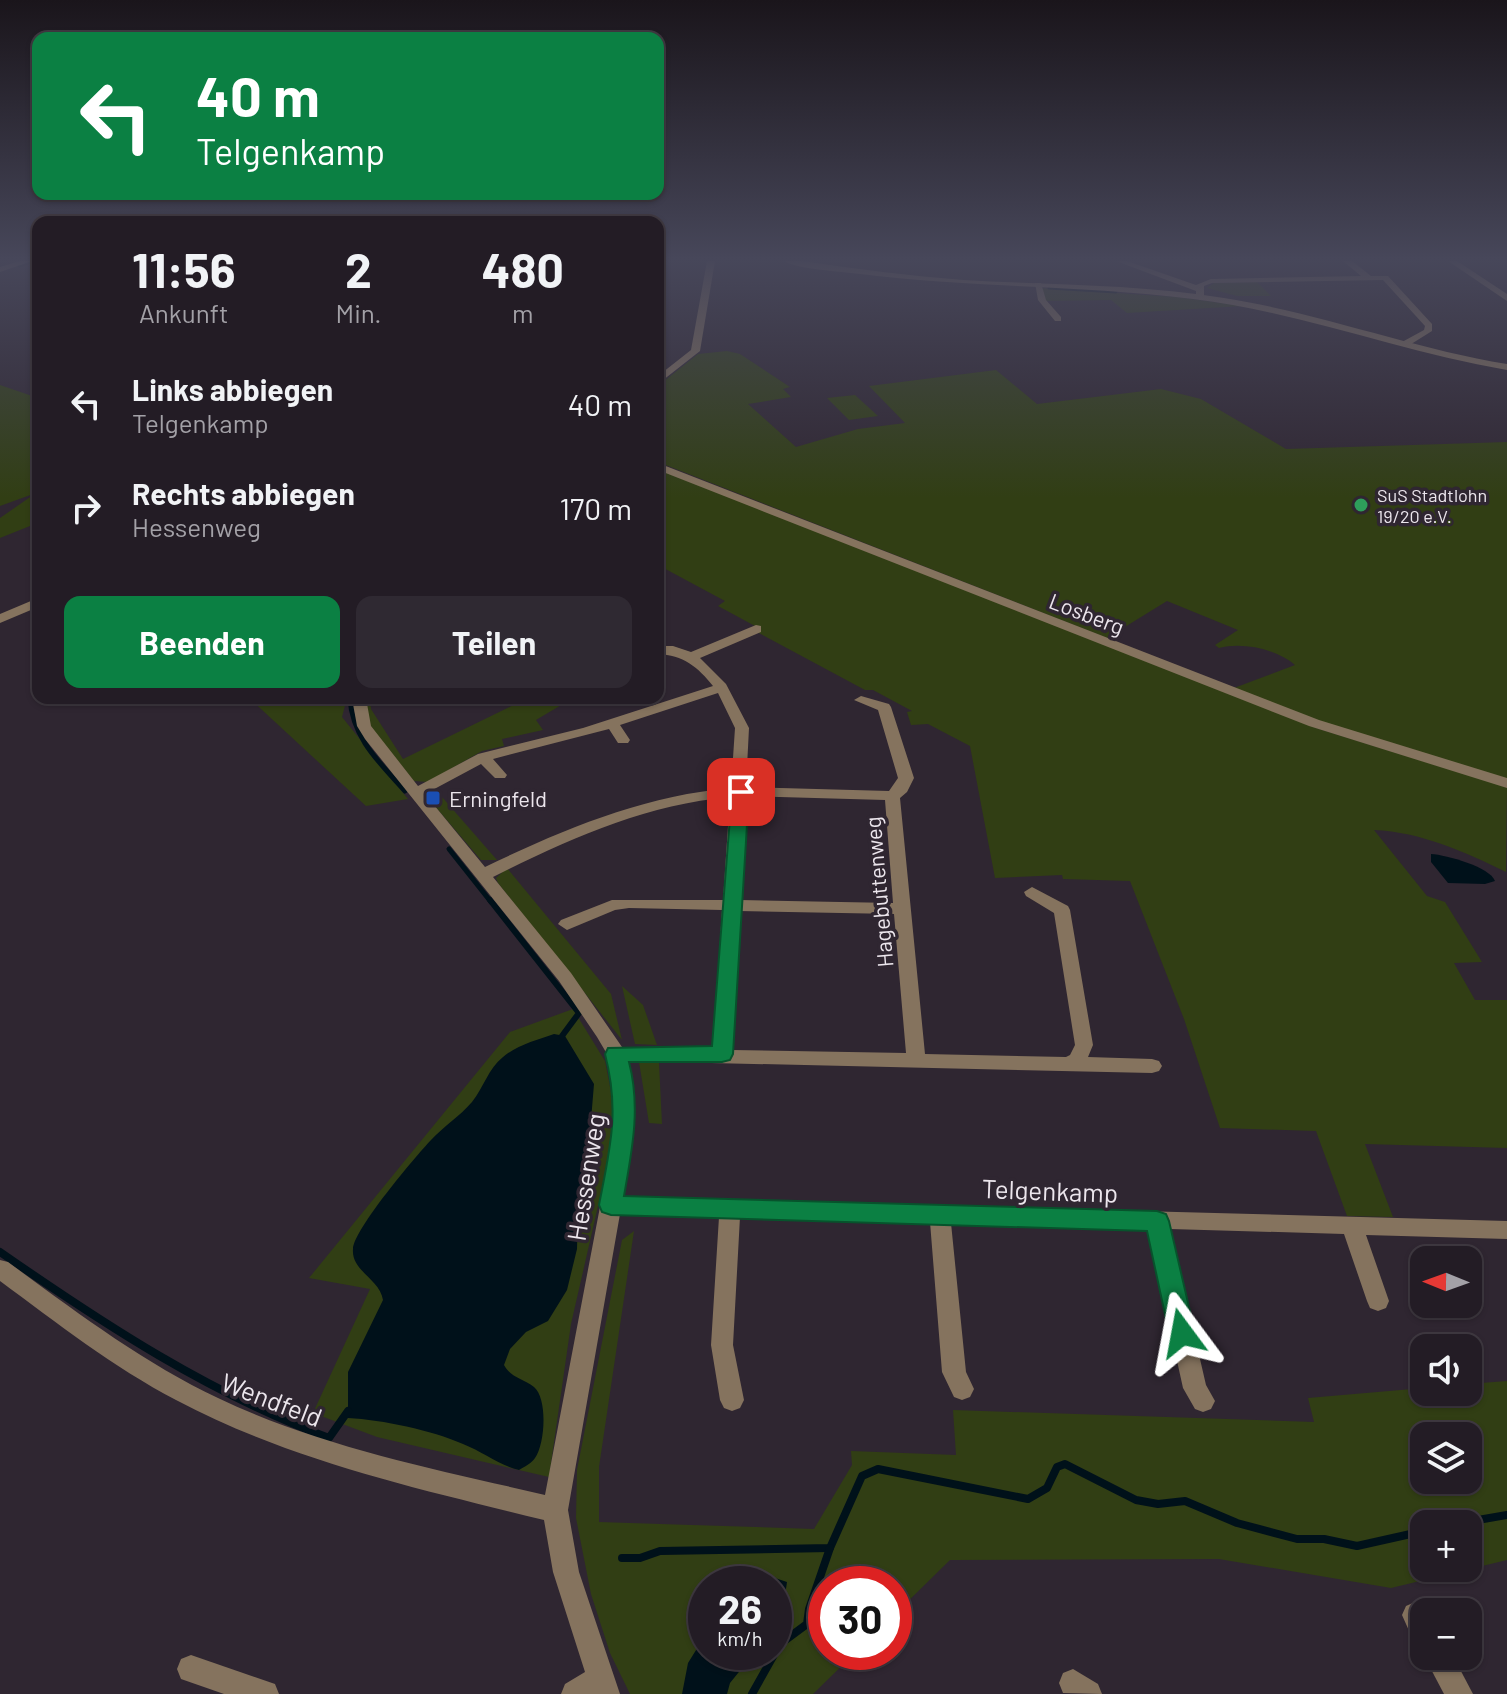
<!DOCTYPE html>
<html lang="de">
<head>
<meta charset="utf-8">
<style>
	:root { --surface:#231c25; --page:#2f2932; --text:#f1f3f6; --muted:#a3a1a7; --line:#403a42; --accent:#0b8043 }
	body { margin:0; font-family:Barlow,sans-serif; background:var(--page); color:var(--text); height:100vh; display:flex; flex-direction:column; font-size:30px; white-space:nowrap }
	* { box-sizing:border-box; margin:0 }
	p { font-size:26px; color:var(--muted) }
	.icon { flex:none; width:44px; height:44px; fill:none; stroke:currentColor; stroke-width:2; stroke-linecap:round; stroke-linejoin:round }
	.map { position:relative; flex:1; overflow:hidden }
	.details { position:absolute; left:32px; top:216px; width:632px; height:488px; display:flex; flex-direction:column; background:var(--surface); border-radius:16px; box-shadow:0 2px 6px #0004,0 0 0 2px var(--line) }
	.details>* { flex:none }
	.top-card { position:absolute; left:32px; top:32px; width:632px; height:168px; border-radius:16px; box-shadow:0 2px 6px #0004,0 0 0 2px var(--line); background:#0b8043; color:#fff; overflow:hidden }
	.needle { width:52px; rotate:271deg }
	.buttons { position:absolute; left:1410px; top:1246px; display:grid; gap:16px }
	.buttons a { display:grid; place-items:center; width:72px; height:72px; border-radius:16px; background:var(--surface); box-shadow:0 2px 6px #0004,0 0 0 2px var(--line); font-size:40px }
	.speed { position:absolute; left:688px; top:1566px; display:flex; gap:16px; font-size:40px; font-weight:700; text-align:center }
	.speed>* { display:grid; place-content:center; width:104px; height:104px; border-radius:50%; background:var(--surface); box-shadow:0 2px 6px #0004,0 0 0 2px var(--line); line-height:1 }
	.speed small { font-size:20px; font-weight:400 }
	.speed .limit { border:12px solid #d22; background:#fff; color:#111 }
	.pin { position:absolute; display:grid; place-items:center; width:68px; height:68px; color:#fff; margin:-34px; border-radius:16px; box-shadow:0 4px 12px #0006 }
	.me { position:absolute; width:88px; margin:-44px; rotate:347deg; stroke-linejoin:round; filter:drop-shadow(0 0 6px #0008) }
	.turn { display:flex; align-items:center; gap:28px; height:168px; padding:0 32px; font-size:36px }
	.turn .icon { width:104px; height:104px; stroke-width:2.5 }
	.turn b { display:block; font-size:56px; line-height:68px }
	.eta { display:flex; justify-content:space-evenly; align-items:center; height:136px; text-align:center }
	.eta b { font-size:48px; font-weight:700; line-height:56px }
	.cta { display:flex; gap:16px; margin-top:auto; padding:16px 32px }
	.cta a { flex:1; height:92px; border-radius:16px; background:var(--accent); color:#fff; font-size:32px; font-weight:700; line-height:92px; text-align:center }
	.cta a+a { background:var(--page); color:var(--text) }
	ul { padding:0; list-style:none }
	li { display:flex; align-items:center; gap:24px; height:104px; padding:0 32px }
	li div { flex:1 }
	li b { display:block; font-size:30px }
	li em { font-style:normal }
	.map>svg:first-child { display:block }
	.green { fill:#313e14; fill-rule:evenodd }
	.water { fill:#00111a }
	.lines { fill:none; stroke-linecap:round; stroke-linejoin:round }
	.stream-far3 { stroke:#00111a; stroke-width:3 }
	.stream-far2 { stroke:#00111a; stroke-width:5 }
	.stream-far1 { stroke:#00111a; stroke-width:6 }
	.stream { stroke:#00111a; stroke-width:8 }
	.minor { fill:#85735e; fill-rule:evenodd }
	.tertiary { fill:#85735e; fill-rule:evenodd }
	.route { fill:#0b8043; stroke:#07532c; stroke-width:2 }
	.leisure-dot { fill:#2e9e5b; stroke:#2f2631; stroke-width:3 }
	.transit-dot { fill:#1a4fb4; stroke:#2f2631; stroke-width:3 }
	.labels { text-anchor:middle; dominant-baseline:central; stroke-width:7; stroke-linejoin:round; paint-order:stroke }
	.far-poi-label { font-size:18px; fill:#ece6ed; stroke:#2f2631; text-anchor:start }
	.street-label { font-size:22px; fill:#ece6ed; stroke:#2f2631 }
	.poi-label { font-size:22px; fill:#ece6ed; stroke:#2f2631; text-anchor:start }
	.near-street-label { font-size:26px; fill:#ece6ed; stroke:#2f2631 }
</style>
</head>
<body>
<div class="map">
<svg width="1507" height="1694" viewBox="0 0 1507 1694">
	<rect width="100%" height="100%" fill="#2f2631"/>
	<g class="green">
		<path d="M1257,282l14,14h-34l-30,-8 7,-5z"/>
		<path d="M1040,288l136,9 67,9 -116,7 -16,-13 -67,1z"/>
		<path d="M727,351l13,3 50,33 -7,2 8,8 -43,7 48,43 62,-18 47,-6 -36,-37 127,-16 41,34 124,-15 40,10 85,50 221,-7v337l-183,-56 -90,-35 61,-23c-18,-16 -52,-23 -76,-17l-4,-3 23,-15 -71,-29 -60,37 -449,-176v-76l40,-32z"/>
		<path d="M0,385l38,13v131l-8,-3 -30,12v-20l36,-25 -36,13z"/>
		<path d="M855,395l23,21 -29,4 -22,-22z"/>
		<path d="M658,468l661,261 188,58 -1,85c-41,-20 -85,-40 -132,-42l53,66 18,6 37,60 -28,1 21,37h32v148l-142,-4 28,73 -46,-1 -31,-85 -96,-3 -36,-109 -54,-138 -67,-2 -1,-4 -67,3 -25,-132 -42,-22 -17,1 -4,-13 5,-1 -39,-21h-8l-108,-58 -2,-6 -37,-20 7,-5 -67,-36z"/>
		<path d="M249,698h98l-5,19 66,82 -42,7z"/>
		<path d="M364,698h6l1,11 32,50 125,-61h45l-37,22 7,10 -41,9 2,7 -22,5 -54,31 -14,-1 -46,-57z"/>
		<path d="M435,789l62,71h-16l-54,-63z"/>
		<path d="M507,868l104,126 11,46 -124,-157 -2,-5z"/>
		<path d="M622,986l21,19 14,40 -22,-1z"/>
		<path d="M573,1009l32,52 12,62 -46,201 -22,153 -172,-40 -64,-24 57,-124 -61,-11 201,-246z"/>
		<path d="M639,1062l20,1 3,61 -13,-1z"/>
		<path d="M634,1231l-35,236v55l215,7 38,-64 -1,-14 105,4 -3,-45 361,12 -6,-24 116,-10v4h44v-8l39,-3v179l-116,28 -172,-29 -269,1 -56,55v-31h-68v68h30l-43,42h-183l-20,-41 -19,-59 -15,-76 1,-48 45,-230zM1424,1436h44v44h-44zM1424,1524h44v44h-44zM706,1584h68v68h-68z"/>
	</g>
	<g class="water">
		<path d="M1431,854c16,1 59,13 64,27l-10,3 -37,-1 -17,-21z"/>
		<path d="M554,1034l11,2 29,48 -4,48 4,25 -16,53 -1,39 -10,41 -19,31 -22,11 -16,17 -6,16c7,13 19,13 30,22 14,12 11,57 1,71 -3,5 -11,9 -16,12 -20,-5 -36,-18 -56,-26 -32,-14 -80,-24 -115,-26v-46l35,-72c-3,-21 -32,-29 -30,-51 1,-20 62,-92 78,-109 13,-14 29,-24 41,-38 12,-15 16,-33 31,-45 14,-12 34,-17 51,-23z"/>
		<path d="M769,1576l18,6c-3,21 -4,30 -13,51v-49h-21z"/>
		<path d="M706,1634v18h49l-25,31 -3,11h-45l6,-31z"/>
	</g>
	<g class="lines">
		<g class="stream-far3">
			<path d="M19,266l15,-5"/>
			<path d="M1049,288l67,4"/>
		</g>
		<g class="stream-far2">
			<path d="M350,698c2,40 30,65 55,93"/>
			<path d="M449,849l42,53"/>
		</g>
		<path class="stream-far1" d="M490,900l89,113 -17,23"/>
		<g class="stream">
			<path d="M0,1252c105,73 209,141 329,186l19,-27"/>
			<path d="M1455,1524l52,-9"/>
			<path d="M622,1558h18l20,-7 170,-3 32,-72 16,-7 150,30 19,-11 10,-21 8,-3 71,36 22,4 27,-3 52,22 60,16h27l33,7 67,-15"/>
			<path d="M752,1694l28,-50 27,-20 2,-15 21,-61"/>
		</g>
		<g class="minor">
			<path d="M20,261h12l-32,11v-5z"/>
			<path d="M707,261h8l-15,90 -42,33v-8l33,-26z"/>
			<path d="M1116,261h11l69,24 15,-6 150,-3 -18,-15h9l19,15h17l44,48v7l-24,15h-6v-4l22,-12 1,-4 -42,-46 -171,3 -8,3v11l-4,3 -4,-3v-6z"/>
			<path d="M1448,261h9l50,33v7z"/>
			<path d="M1035,283h6l5,17 15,17v4h-6l-17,-21z"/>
			<path d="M658,463l661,257 188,58v10l-198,-62 -651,-256z"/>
			<path d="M38,598v9l-38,16v-9z"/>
			<path d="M756,625l5,1v6l-61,26 26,26 23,44 -3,59 143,4 9,-13 -20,-68 -24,-10 7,-4 28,8 2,3 23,71 -7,14 -7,6 25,256 141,3 4,-2 5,-10 -21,-132 -28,-17 -2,-4 8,-5 36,19 2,4 23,135 -5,12 64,2 7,2 3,5 -3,5 -7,2 -525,-12c13,49 5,87 -4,136l884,24v18l-141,-4 23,66 -3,7 -8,3 -8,-3 -3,-7 -23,-67 -174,-5 36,156 9,16 -4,8 -8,3 -8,-3 -12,-21 -35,-159 -197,-6 15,149 8,17 -4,8 -8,3 -8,-3 -12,-25 -12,-150 -190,-5 -7,128 11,55 -4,8 -8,3 -8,-3 -4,-8 -9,-55 8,-128 -99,-3 -52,296 11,62 41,122h-59l4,-10 20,-12 -32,-100 -9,-52c-125,-31 -253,-59 -368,-120 -63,-33 -119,-77 -176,-119v-21l8,2c67,49 134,100 210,136 103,49 217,71 327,97l71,-372 -2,-38 -7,-31 -10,-17 -38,-56 -194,-242 -8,-13 -5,-28h14l5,28 47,60 60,-32 105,-26 130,-42c-15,-19 -30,-31 -55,-32v-8h15l18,6zM718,693l17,35 -4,60c-88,8 -167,41 -246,79l-60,-73 56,-30 14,14h10l2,-3 -14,-16 116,-30 9,14h10l2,-3 -10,-15zM745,796l140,4 8,103 -153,-3zM730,797l-7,103h-111l-51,20 -3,4 9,6 48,-20 14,-2 93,2 -9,139 -91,-2 -51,-74 -78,-96c76,-38 151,-72 237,-80zM739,911l155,3 12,139 -174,-3z"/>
			<path d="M1415,1602l9,4 4,6h-4v33l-10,-3 -12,-27 4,-9z"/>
			<path d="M191,1655l84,29 4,10h-55l-43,-15 -4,-10 4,-10z"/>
			<path d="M1424,1656h29l20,38h-29z"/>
			<path d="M1073,1669l25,15 4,10 -39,-1 -4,-10 4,-10z"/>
		</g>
		<path class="tertiary" d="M783,261h19c54,8 108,15 162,19 87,5 174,4 260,18 96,15 187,50 283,66v6c-106,-18 -207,-58 -314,-71 -110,-14 -222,-11 -333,-25 -22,-3 -58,-4 -77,-13z"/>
	</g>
	<linearGradient id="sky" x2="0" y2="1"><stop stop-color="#1a151b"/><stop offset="0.52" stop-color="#47475a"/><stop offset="1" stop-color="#47475a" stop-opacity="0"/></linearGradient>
	<rect width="1507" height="498" fill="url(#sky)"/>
	<path class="route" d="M741,786l8,6 -16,262 -3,6 -8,2h-93c12,46 3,88 -5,134l533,15 9,3 3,7 26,112 -4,8 -9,3 -9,-3 -4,-8 -22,-102 -536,-16 -9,-3 -3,-7c11,-57 21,-93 6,-151l3,-6 104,-2 20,-254z"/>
	<circle class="leisure-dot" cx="1361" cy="505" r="8"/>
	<rect class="transit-dot" x="425" y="790" width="16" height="16" rx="4"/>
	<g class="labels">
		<g class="far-poi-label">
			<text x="1377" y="495">SuS Stadtlohn<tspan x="1377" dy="21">19/20 e.V.</tspan></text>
		</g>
		<g class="street-label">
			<text transform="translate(1087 613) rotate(21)">Losberg</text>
			<text transform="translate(878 892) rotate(-95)">Hagebuttenweg</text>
		</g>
		<g class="poi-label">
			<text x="449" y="798">Erningfeld</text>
		</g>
		<g class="near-street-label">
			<text transform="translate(585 1177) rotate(-81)">Hessenweg</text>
			<text transform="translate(1050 1190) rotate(2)">Telgenkamp</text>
			<text transform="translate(272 1399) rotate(21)">Wendfeld</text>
		</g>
	</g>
</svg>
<div class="buttons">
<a><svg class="needle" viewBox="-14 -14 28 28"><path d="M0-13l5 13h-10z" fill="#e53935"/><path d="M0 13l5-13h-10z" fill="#a3a1a7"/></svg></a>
<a><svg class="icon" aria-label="sound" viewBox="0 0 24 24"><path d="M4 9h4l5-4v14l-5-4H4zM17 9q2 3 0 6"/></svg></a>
<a><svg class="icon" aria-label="layers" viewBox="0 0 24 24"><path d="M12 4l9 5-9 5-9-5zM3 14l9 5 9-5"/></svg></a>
<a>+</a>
<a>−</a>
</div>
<div class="speed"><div>26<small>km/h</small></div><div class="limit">30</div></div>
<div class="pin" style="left:741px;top:792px;background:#d93025"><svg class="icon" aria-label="arrive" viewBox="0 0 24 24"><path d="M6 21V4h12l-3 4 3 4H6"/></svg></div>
<svg class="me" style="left:1182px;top:1333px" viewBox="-20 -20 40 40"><path d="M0-17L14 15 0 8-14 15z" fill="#0b8043" stroke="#fff" stroke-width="4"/></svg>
<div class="top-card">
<div class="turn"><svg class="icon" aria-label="left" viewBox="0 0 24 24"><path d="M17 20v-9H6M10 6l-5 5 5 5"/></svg><div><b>40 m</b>Telgenkamp</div></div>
</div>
<section class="details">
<div class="eta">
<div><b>11:56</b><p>Ankunft</p></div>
<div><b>2</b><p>Min.</p></div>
<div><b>480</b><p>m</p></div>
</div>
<ul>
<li><svg class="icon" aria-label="left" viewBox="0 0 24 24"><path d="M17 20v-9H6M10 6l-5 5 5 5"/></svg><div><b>Links abbiegen</b><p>Telgenkamp</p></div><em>40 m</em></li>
<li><svg class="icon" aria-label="right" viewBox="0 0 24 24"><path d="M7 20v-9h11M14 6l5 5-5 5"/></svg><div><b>Rechts abbiegen</b><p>Hessenweg</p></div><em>170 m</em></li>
</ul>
<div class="cta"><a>Beenden</a><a>Teilen</a></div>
</section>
</div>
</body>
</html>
